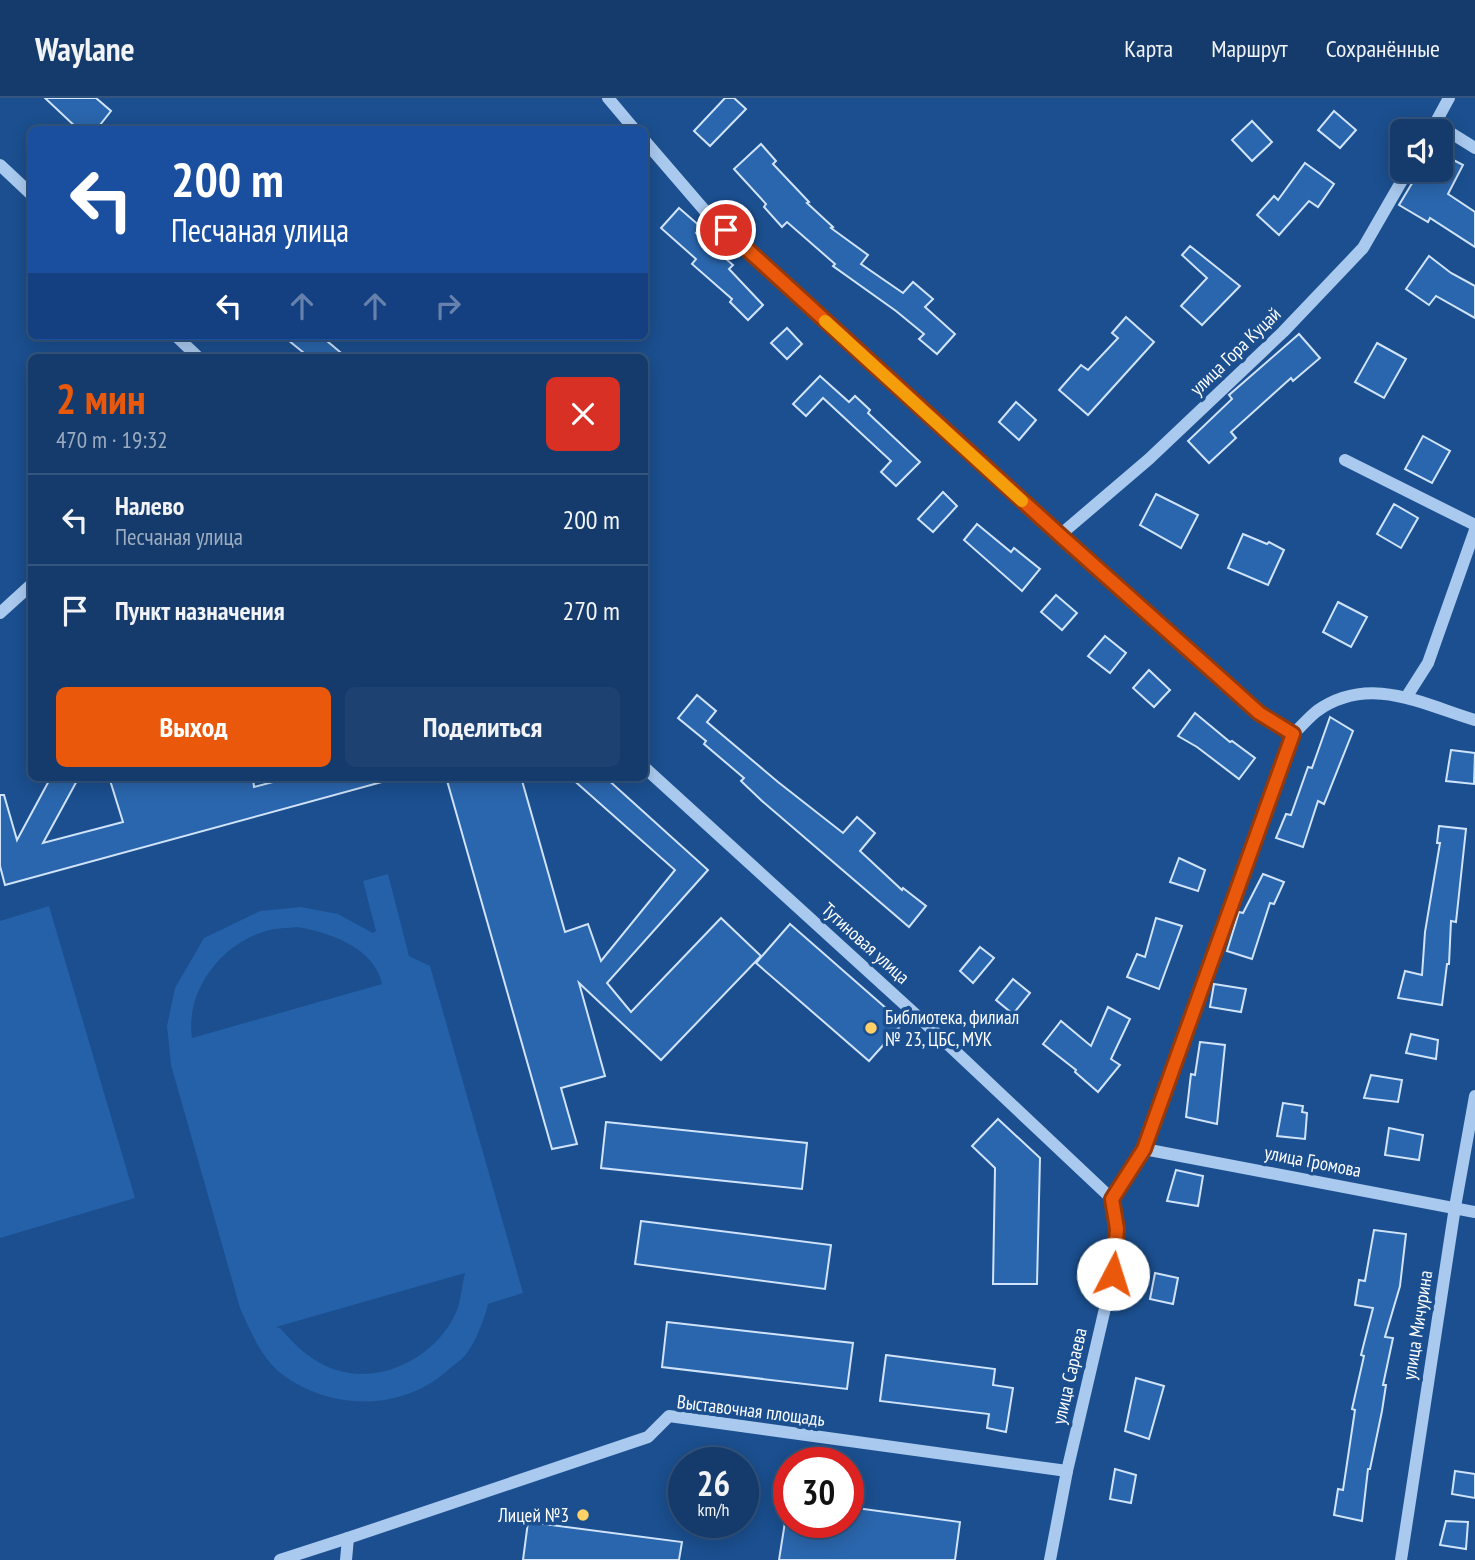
<!DOCTYPE html>
<html lang="ru">
<head>
<meta charset="utf-8">
<style>
	:root { --surface:#143b6b; --page:#1d4271; --text:#f1f3f6; --muted:#9dadc1; --line:#33557e; --accent:#ea580c }
	body { margin:0; font-family:"PT Sans Narrow",sans-serif; background:var(--page); color:var(--text); height:100vh; display:flex; flex-direction:column; font-size:26px; white-space:nowrap }
	* { box-sizing:border-box; margin:0 }
	p { font-size:23px; color:var(--muted) }
	.icon { flex:none; width:38px; height:38px; fill:none; stroke:currentColor; stroke-width:2; stroke-linecap:round; stroke-linejoin:round }
	.map { position:relative; flex:1; overflow:hidden }
	.drawer { position:absolute; left:28px; top:256px; width:620px; height:427px; display:flex; flex-direction:column; background:var(--surface); border-radius:10px; box-shadow:0 4px 18px #0003,0 0 0 2px var(--line) }
	.drawer>* { flex:none }
	.hud { position:absolute; left:28px; top:28px; width:620px; height:214px; border-radius:10px; box-shadow:0 4px 18px #0003,0 0 0 2px var(--line); background:#1a4fa0; color:#fff; overflow:hidden }
	.tools { position:absolute; left:1390px; top:21px; display:grid; gap:14px }
	.tools a { display:grid; place-items:center; width:63px; height:63px; border-radius:10px; background:var(--surface); box-shadow:0 4px 18px #0003,0 0 0 2px var(--line); font-size:35px }
	.speed { position:absolute; left:668px; top:1349px; display:flex; gap:14px; font-size:35px; font-weight:700; text-align:center }
	.speed>* { display:grid; place-content:center; width:91px; height:91px; border-radius:50%; background:var(--surface); box-shadow:0 4px 18px #0003,0 0 0 2px var(--line); line-height:1 }
	.speed small { font-size:18px; font-weight:400 }
	.speed .limit { border:10px solid #d22; background:#fff; color:#111 }
	.pin { position:absolute; display:grid; place-items:center; width:60px; height:60px; color:#fff; margin:-30px; border:4px solid #fff; border-radius:50%; box-shadow:0 2px 7px #0007 }
	.me { position:absolute; width:77px; margin:-38px; rotate:5deg; stroke-linejoin:round; filter:drop-shadow(0 0 5px #0008) }
	.turn { display:flex; align-items:center; gap:24px; height:147px; padding:0 28px; font-size:32px }
	.turn .icon { width:91px; height:91px; stroke-width:2.5 }
	.turn b { display:block; font-size:49px; line-height:60px }
	.lanes { display:flex; align-items:center; height:66px; padding:0 28px; background:#0003; justify-content:center; gap:35px; direction:ltr }
	.lanes .off { opacity:.35 }
	.round { display:grid; place-items:center; flex:none; width:74px; height:74px; border-radius:10px; background:var(--page) }
	.head { display:flex; align-items:center; justify-content:space-between; height:119px; padding:0 28px }
	h1 { font-size:42px; font-weight:700; line-height:52px; color:var(--accent) }
	.button { display:flex; gap:14px; margin-top:auto; padding:14px 28px }
	.button a { flex:1; height:80px; border-radius:10px; background:var(--accent); color:#fff; font-size:28px; font-weight:700; line-height:80px; text-align:center }
	.button a+a { background:var(--page); color:var(--text) }
	ul { padding:0; list-style:none }
	li { display:flex; align-items:center; gap:21px; height:91px; padding:0 28px; border-top:2px solid var(--line) }
	li div { flex:1 }
	li b { display:block; font-size:26px }
	li em { font-style:normal }
	header { display:flex; align-items:center; gap:42px; box-sizing:border-box; height:98px; padding:0 35px; background:var(--surface); border-bottom:2px solid var(--line) }
	header strong { font-size:33px }
	nav { display:flex; gap:38px; margin-inline-start:auto; font-size:24px }
	.map>svg:first-child { display:block }
	.green { fill:#2461a8; fill-rule:evenodd }
	.building { fill:#2a66ad; stroke:#cfe3fa; stroke-width:2 }
	.lines { fill:none; stroke-linecap:round; stroke-linejoin:round }
	.minor { stroke:#a9c9ee; stroke-width:12 }
	.route-casing { stroke:#983908; stroke-width:18 }
	.route { stroke:#ea580c; stroke-width:12 }
	.slow { stroke:#f59e0b; stroke-width:12 }
	.poi-dot { fill:#ffd166; stroke:#1b4f8f; stroke-width:2.5 }
	.labels { text-anchor:middle; dominant-baseline:central; stroke-width:7; stroke-linejoin:round; paint-order:stroke }
	.street-label { font-size:19px; fill:#fff; stroke:#1b4f8f }
	.poi-label { font-size:19px; fill:#fff; stroke:#1b4f8f; text-anchor:start }
</style>
</head>
<body>
<header>
<strong>Waylane</strong>
<nav><a>Карта</a><a>Маршрут</a><a>Сохранённые</a></nav>
</header>
<div class="map">
<svg width="1475" height="1462" viewBox="0 0 1475 1462">
	<rect width="100%" height="100%" fill="#1b4f8f"/>
	<g class="green">
		<path d="M388,776l21,82 21,10 93,327 -35,11c-4,16 -11,35 -21,49 -5,7 -14,12 -20,18 -46,40 -115,40 -164,4 -22,-17 -32,-43 -43,-67l-69,-243 -4,-39 8,-38 29,-50 56,-27 41,-4 37,7 35,19 3,-2 -13,-50zM298,829c32,6 76,20 84,57l-190,54c-7,-47 29,-94 74,-107 9,-3 22,-3 32,-4zM465,1175c-3,12 -4,26 -8,37 -20,49 -82,79 -131,56 -19,-9 -32,-22 -46,-38l-4,-1z"/>
		<path d="M49,808l86,292 -135,40v-317z"/>
	</g>
	<g class="building">
		<path d="M45,0h51l15,13 -15,19h-17z"/>
		<path d="M725,0h9l12,11 -36,37 -16,-15z"/>
		<path d="M1334,13l22,19 -16,18 -22,-18z"/>
		<path d="M1252,23l20,21 -20,19 -20,-21z"/>
		<path d="M761,46l15,17 -3,3 36,38 -2,1 26,24 -2,1 37,27 -7,9 42,29 10,-11 20,17 -8,8 30,27 -18,20 -18,-15 5,-5 -28,-23 -63,-45 2,-2 -48,-42 -5,5 -18,-20 2,-3 -32,-35z"/>
		<path d="M1440,55l23,12 -15,29 27,18v35l-45,-29 -2,4 -29,-17 21,-35h20z"/>
		<path d="M1305,65l29,21 -16,23 -9,-6 -30,34 -22,-20 17,-19 4,4z"/>
		<path d="M679,110l22,19 -5,6 37,32 -4,4 34,36 -15,15 -18,-18 2,-3 -40,-35 4,-5 -35,-31z"/>
		<path d="M1190,148l50,40 -38,39 -21,-19 26,-28 -25,-23z"/>
		<path d="M1429,158l22,17 24,13v32l-39,-22 -7,9 -23,-16z"/>
		<path d="M1126,219l28,25 -66,73 -29,-25 22,-25 7,5 30,-32 -6,-5z"/>
		<path d="M787,230l15,16 -15,15 -16,-16z"/>
		<path d="M1299,236l21,24 -27,23 -2,-3 -60,54 5,6 -27,25 -21,-22 44,-42 -3,-4z"/>
		<path d="M283,238h38l25,21h-37z"/>
		<path d="M1377,245l29,16 -22,39 -29,-16z"/>
		<path d="M820,278l29,26 6,-6 15,14 -2,3 52,49 -24,24 -15,-14 10,-11 -68,-63 -17,18 -13,-12z"/>
		<path d="M1016,304l20,18 -17,20 -20,-18z"/>
		<path d="M1423,338l27,15 -18,32 -27,-14z"/>
		<path d="M943,394l14,14 -24,26 -15,-13z"/>
		<path d="M1156,396l42,21 -17,33 -41,-23z"/>
		<path d="M1394,406l24,14 -17,30 -24,-14z"/>
		<path d="M977,426l34,28 3,-4 26,21 -18,22 -58,-51z"/>
		<path d="M1243,436l24,10 2,-2 15,8 -16,35 -40,-17z"/>
		<path d="M1056,497l21,18 -15,17 -21,-18z"/>
		<path d="M1338,504l29,15 -16,30 -28,-15z"/>
		<path d="M1105,538l21,17 -16,20 -22,-17z"/>
		<path d="M1149,572l21,20 -16,17 -21,-19z"/>
		<path d="M697,597l19,16 -9,11 71,60 65,51 14,-16 18,16 -15,18 42,39 1,-2 23,18 -17,21 -147,-126 -21,-20 3,-3 -40,-34 2,-3 -28,-23z"/>
		<path d="M1195,615l35,29 2,-1 23,17 -16,21 -42,-32 -19,-11z"/>
		<path d="M1330,619l23,14 -29,73 -6,-3 -15,46 -27,-9 10,-24 5,1 17,-48 4,1z"/>
		<path d="M1451,652l24,3 -1,31 -28,-3z"/>
		<path d="M51,679h28l-36,66 80,-21 -14,-45h144l1,10 38,-10h90v5l-377,103 -5,-19v-71h4l13,45z"/>
		<path d="M446,679h75l44,155 23,-8 13,37 74,-91 -105,-93h35l103,93 -101,113 24,29 90,-94 40,38 -100,104 -82,-77 26,93 -44,12 16,56 -25,5z"/>
		<path d="M1439,728l27,3 -10,93 -5,-1 -2,43h-2l-5,41 -44,-7 7,-27 17,4 3,-43 15,-89h-3z"/>
		<path d="M1179,760l26,12 -7,21 -28,-9z"/>
		<path d="M1263,776l21,8 -10,22 -4,-1 -18,56 -25,-8 12,-39 4,1z"/>
		<path d="M1156,820l26,8 -23,63 -32,-12 10,-23 8,3z"/>
		<path d="M790,826l113,99 -34,38 -113,-98z"/>
		<path d="M980,849l14,11 -21,25 -13,-12z"/>
		<path d="M1013,881l17,14 -17,21 -17,-14z"/>
		<path d="M1214,886l32,5 -5,23 -31,-5z"/>
		<path d="M1108,909l22,12 -19,40 9,6 -22,27 -23,-20 1,-2 -33,-26 18,-23 30,25z"/>
		<path d="M1411,936l27,6 -2,19 -30,-6z"/>
		<path d="M1200,944l25,3 -8,79 -31,-7 5,-43 4,1z"/>
		<path d="M1371,977l31,5 -4,22 -34,-4z"/>
		<path d="M1283,1005l20,3 -1,6 5,1 -2,26 -28,-3z"/>
		<path d="M998,1021l42,39 -3,126h-44l2,-116 -23,-22z"/>
		<path d="M606,1024l201,21 -5,46 -201,-21z"/>
		<path d="M1389,1030l34,7 -4,25 -34,-5z"/>
		<path d="M1176,1072l27,6 -5,30 -31,-5z"/>
		<path d="M641,1123l190,24 -6,44 -190,-25z"/>
		<path d="M1374,1132l32,4 -6,52 -15,51 8,1 -10,47h3l-4,26 -12,58h-2l-6,52 -28,-6 4,-26 5,1 12,-80 -3,-1 12,-53 -3,-1 12,-47 -18,-3 4,-25 6,1z"/>
		<path d="M1155,1175l23,5 -5,26 -23,-5z"/>
		<path d="M667,1224l186,21 -6,46 -185,-22z"/>
		<path d="M886,1257l109,14 -2,16 20,3 -7,44 -19,-4 2,-14 -109,-13z"/>
		<path d="M1136,1280l28,8 -15,53 -24,-8z"/>
		<path d="M1115,1371l21,6 -5,28 -21,-4z"/>
		<path d="M1455,1373l20,3v24l-23,-4z"/>
		<path d="M849,1409l111,15 -5,38h-176l6,-38h64z"/>
		<path d="M1446,1423l22,1 -2,27 -26,-4z"/>
		<path d="M528,1424l154,20 -3,18h-156z"/>
	</g>
	<g class="lines">
		<g class="minor">
			<path d="M608,0l27,32"/>
			<path d="M1435,25l40,25"/>
			<path d="M1431,33l18,-33"/>
			<path d="M644,42l62,72 354,323 199,178 34,21"/>
			<path d="M0,67l32,30"/>
			<path d="M176,238l22,21"/>
			<path d="M1345,362l130,65"/>
			<path d="M1060,437l89,-76 134,-127 80,-84 45,-78"/>
			<path d="M0,515l32,-29"/>
			<path d="M1407,598l21,-33 47,-133"/>
			<path d="M644,669l293,267 175,165 5,30 -4,45 -46,197 -17,89"/>
			<path d="M1144,1051l331,63"/>
			<path d="M1112,1101l32,-50 149,-415c8,-7 16,-17 24,-23 52,-37 105,-7 158,9"/>
			<path d="M280,1462l68,-22"/>
			<path d="M346,1462l2,-22 300,-101 21,-21 398,55"/>
			<path d="M1401,1462l54,-353 20,-111"/>
		</g>
	</g>
	<g class="lines">
		<g class="route-casing">
			<path id="route" d="M726,132l334,305 159,142 40,36 34,21 -149,415 -32,50 5,30 -4,45"/>
		</g>
		<use href="#route" class="route"/>
		<path class="slow" d="M825,223l197,180"/>
	</g>
	<g class="poi-dot">
		<circle cx="871" cy="930" r="7"/>
		<circle cx="583" cy="1417" r="7"/>
	</g>
	<g class="labels">
		<g class="street-label">
			<text transform="translate(1235 253) rotate(-44)">улица Гора Куцай</text>
			<text transform="translate(866 845) rotate(42)">Тутиновая улица</text>
			<text transform="translate(1313 1063) rotate(11)">улица Громова</text>
			<text transform="translate(1417 1227) rotate(-81)">улица Мичурина</text>
			<text transform="translate(1069 1278) rotate(-77)">улица Сараева</text>
			<text transform="translate(751 1312) rotate(7)">Выставочная площадь</text>
		</g>
		<g class="poi-label">
			<text x="885" y="919">Библиотека, филиал<tspan x="885" dy="22">№ 23, ЦБС, МУК</tspan></text>
			<text x="569" y="1417" text-anchor="end">Лицей №3</text>
		</g>
	</g>
</svg>
<div class="tools">
<a><svg class="icon" aria-label="sound" viewBox="0 0 24 24"><path d="M4 9h4l5-4v14l-5-4H4zM17 9q2 3 0 6"/></svg></a>
</div>
<div class="speed"><div>26<small>km/h</small></div><div class="limit">30</div></div>
<div class="pin" style="left:726px;top:132px;background:#d93025"><svg class="icon" aria-label="arrive" viewBox="0 0 24 24"><path d="M6 21V4h12l-3 4 3 4H6"/></svg></div>
<svg class="me" style="left:1113px;top:1176px" viewBox="-20 -20 40 40"><circle r="19" fill="#fff"/><path d="M0-13L10 11 0 6-10 11z" fill="#ea580c"/></svg>
<div class="hud">
<div class="turn"><svg class="icon" aria-label="left" viewBox="0 0 24 24"><path d="M17 20v-9H6M10 6l-5 5 5 5"/></svg><div><b>200 m</b>Песчаная улица</div></div>
<div class="lanes"><svg class="icon" aria-label="left" viewBox="0 0 24 24"><path d="M17 20v-9H6M10 6l-5 5 5 5"/></svg><svg class="icon off" aria-label="ahead" viewBox="0 0 24 24"><path d="M12 20V5M6 11l6-6 6 6"/></svg><svg class="icon off" aria-label="ahead" viewBox="0 0 24 24"><path d="M12 20V5M6 11l6-6 6 6"/></svg><svg class="icon off" aria-label="right" viewBox="0 0 24 24"><path d="M7 20v-9h11M14 6l5 5-5 5"/></svg></div>
</div>
<section class="drawer">
<div class="head"><div><h1>2 мин</h1><p>470 m · 19:32</p></div><a class="round" style="background:#d93025;color:#fff"><svg class="icon" aria-label="close" viewBox="0 0 24 24"><path d="M6 6l12 12M18 6L6 18"/></svg></a></div>
<ul>
<li><svg class="icon" aria-label="left" viewBox="0 0 24 24"><path d="M17 20v-9H6M10 6l-5 5 5 5"/></svg><div><b>Налево</b><p>Песчаная улица</p></div><em>200 m</em></li>
<li><svg class="icon" aria-label="arrive" viewBox="0 0 24 24"><path d="M6 21V4h12l-3 4 3 4H6"/></svg><div><b>Пункт назначения</b></div><em>270 m</em></li>
</ul>
<div class="button"><a>Выход</a><a>Поделиться</a></div>
</section>
</div>
</body>
</html>
